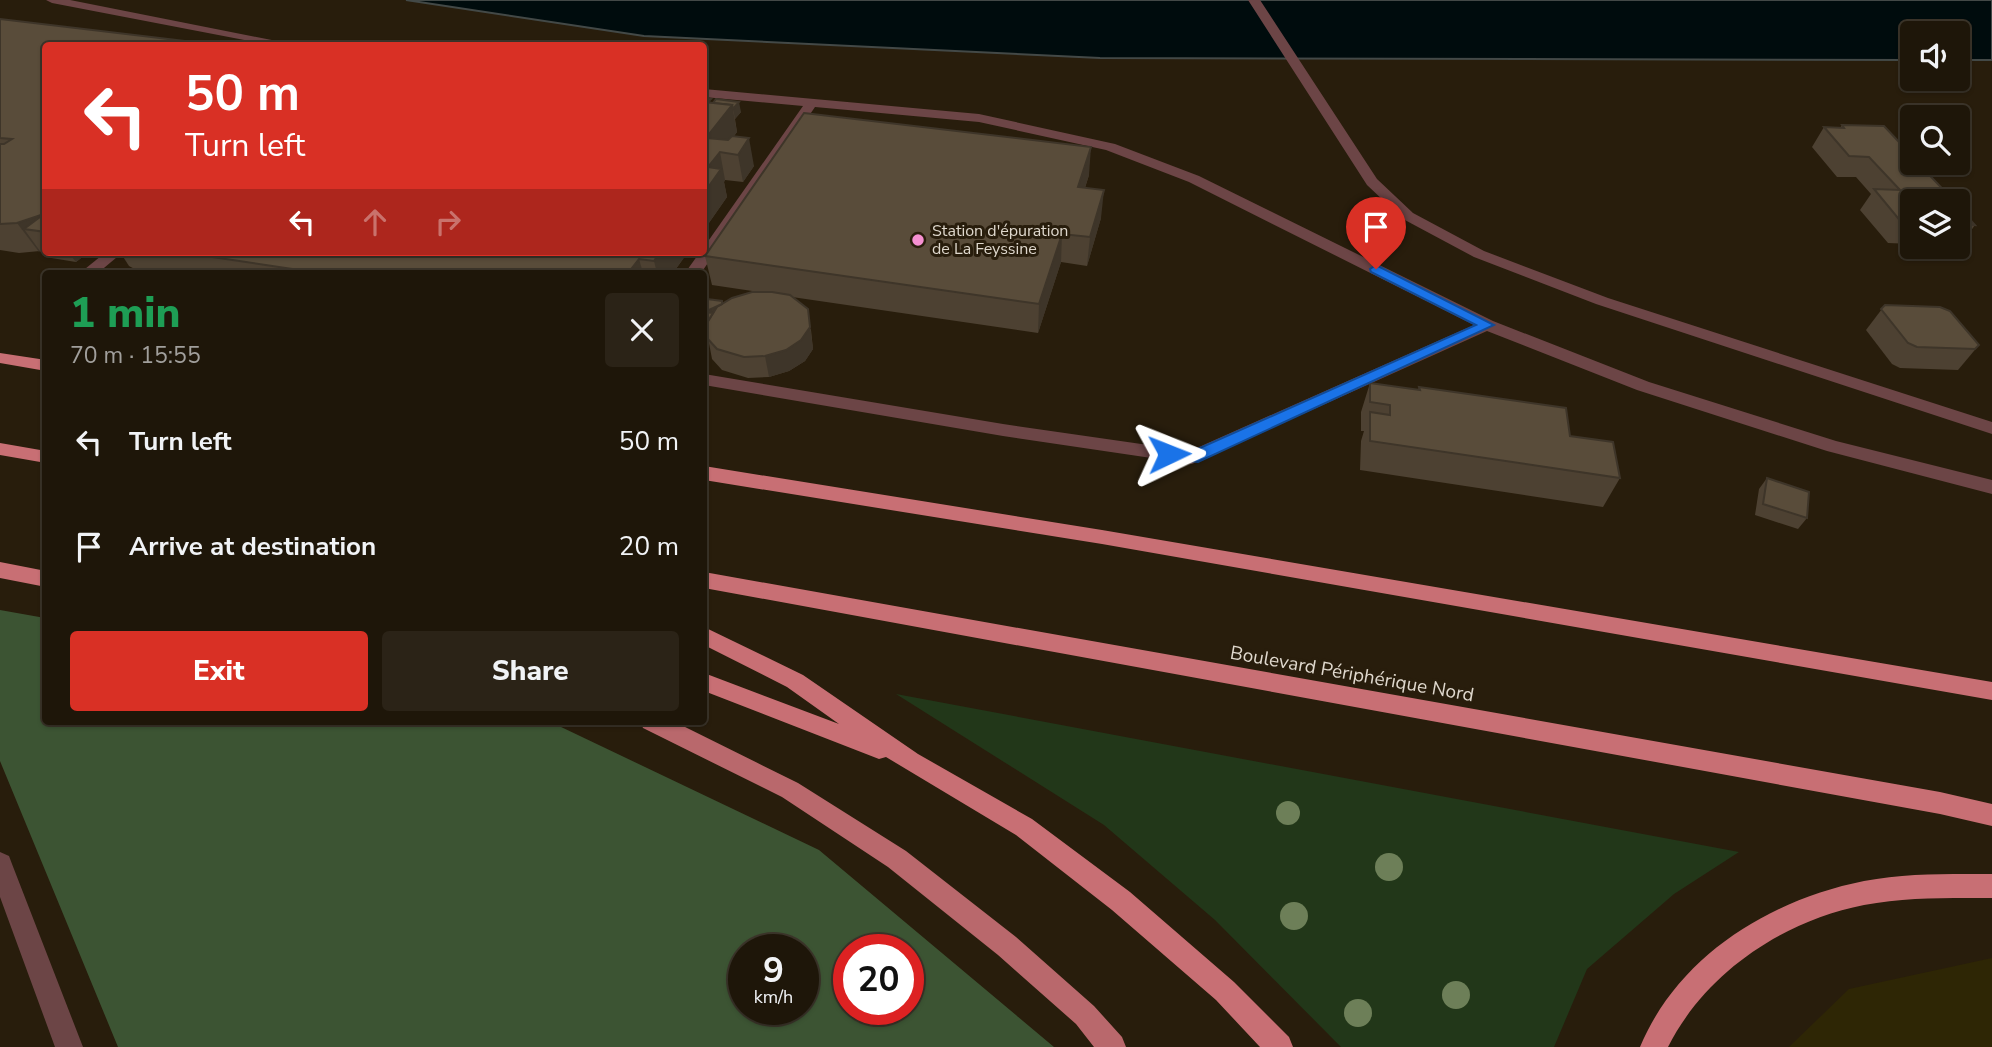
<!DOCTYPE html>
<html lang="en">
<head>
<meta charset="utf-8">
<style>
	:root { --surface:#1e1609; --page:#2b2317; --text:#f1f3f6; --muted:#a19f9c; --line:#3c352a; --accent:#d93025 }
	body { margin:0; font-family:"Nunito Sans",sans-serif; background:var(--page); color:var(--text); height:100vh; display:flex; flex-direction:column; font-size:26px; white-space:nowrap }
	* { box-sizing:border-box; margin:0 }
	p { font-size:23px; color:var(--muted) }
	.icon { flex:none; width:38px; height:38px; fill:none; stroke:currentColor; stroke-width:2; stroke-linecap:round; stroke-linejoin:round }
	.map { position:relative; flex:1; overflow:hidden }
	.drawer { position:absolute; left:42px; top:270px; width:665px; height:455px; display:flex; flex-direction:column; background:var(--surface); border-radius:7px; box-shadow:0 2px 5px #0004,0 0 0 2px var(--line) }
	.drawer>* { flex:none }
	.guide { position:absolute; left:42px; top:42px; width:665px; height:214px; border-radius:7px; box-shadow:0 2px 5px #0004,0 0 0 2px var(--line); background:#d93025; color:#fff; overflow:hidden }
	.fabs { position:absolute; left:1900px; top:21px; display:grid; gap:14px }
	.fabs a { display:grid; place-items:center; width:70px; height:70px; border-radius:7px; background:var(--surface); box-shadow:0 2px 5px #0004,0 0 0 2px var(--line); font-size:35px }
	.speed { position:absolute; left:728px; top:934px; display:flex; gap:14px; font-size:35px; font-weight:700; text-align:center }
	.speed>* { display:grid; place-content:center; width:91px; height:91px; border-radius:50%; background:var(--surface); box-shadow:0 2px 5px #0004,0 0 0 2px var(--line); line-height:1 }
	.speed small { font-size:18px; font-weight:400 }
	.speed .limit { border:10px solid #d22; background:#fff; color:#111 }
	.pin { position:absolute; display:grid; place-items:center; width:60px; height:60px; color:#fff; margin:-72px -30px; border-radius:50% 50% 50% 0; rotate:-45deg; box-shadow:0 0 7px #0007 }
	.pin .icon { rotate:45deg }
	.me { position:absolute; width:77px; margin:-38px; rotate:88deg; stroke-linejoin:round; filter:drop-shadow(0 0 5px #0008) }
	.turn { display:flex; align-items:center; gap:24px; height:147px; padding:0 28px; font-size:32px }
	.turn .icon { width:91px; height:91px; stroke-width:2.5 }
	.turn b { display:block; font-size:49px; line-height:60px }
	.lanes { display:flex; align-items:center; height:66px; padding:0 28px; background:#0003; justify-content:center; gap:35px; direction:ltr }
	.lanes .off { opacity:.35 }
	.round { display:grid; place-items:center; flex:none; width:74px; height:74px; border-radius:7px; background:var(--page) }
	.overview { display:flex; align-items:center; justify-content:space-between; height:119px; padding:0 28px }
	h1 { font-size:42px; font-weight:800; line-height:52px; color:#1e9e55 }
	.primary-button { display:flex; gap:14px; margin-top:auto; padding:14px 28px }
	.primary-button a { flex:1; height:80px; border-radius:7px; background:var(--accent); color:#fff; font-size:28px; font-weight:800; line-height:80px; text-align:center }
	.primary-button a+a { background:var(--page); color:var(--text) }
	ul { padding:0; list-style:none }
	li { display:flex; align-items:center; gap:21px; height:105px; padding:0 28px }
	li div { flex:1 }
	li b { display:block; font-size:26px }
	li em { font-style:normal }
	.map>svg:first-child { display:block }
	.green { fill:#223719 }
	.forest { fill:#3c5433; fill-rule:evenodd }
	.sand { fill:#2e2605 }
	.water { fill:#000c0d; stroke:#434947; stroke-width:2 }
	.lines { fill:none; stroke-linecap:round; stroke-linejoin:round }
	.service { fill:#6c4546; fill-rule:evenodd }
	.minor { fill:#6c4546; fill-rule:evenodd }
	.primary { fill:#b9686c; fill-rule:evenodd }
	.trunk { fill:#c86f74; fill-rule:evenodd }
	.tree { fill:#6d7f58 }
	.wall { fill:#4d4132 }
	.shaded-wall { fill:#3e3529 }
	.building { fill:#594c3a; stroke:#3e3529; stroke-width:2 }
	.route { fill:#1a73e8; stroke:#114b97; stroke-width:2 }
	.poi-dot { fill:#f590d1; stroke:#281d0c; stroke-width:2.5 }
	.labels { text-anchor:middle; dominant-baseline:central; stroke-width:6; stroke-linejoin:round; paint-order:stroke }
	.far-poi-label { font-size:16px; fill:#dfd8cd; stroke:#281d0c; text-anchor:start }
	.street-label { font-size:19px; fill:#dfd8cd; stroke:#281d0c }
</style>
</head>
<body>
<div class="map">
<svg width="1992" height="1047" viewBox="0 0 1992 1047">
	<rect width="100%" height="100%" fill="#281d0c"/>
	<path class="green" d="M896,694l843,158 -65,42 -87,75 -33,78h-213l-126,-127 -111,-95z"/>
	<path class="forest" d="M0,610l45,8 1,103h490l23,5 260,124 235,197h-936l-118,-286zM744,950h59v60h-59zM849,950h59v60h-59z"/>
	<path class="sand" d="M1992,958v89h-203l60,-58z"/>
	<path class="water" d="M406,0h1586v60h-34v-27h-45v27l-813,-2 -456,-22z"/>
	<g class="lines">
		<g class="service">
			<path d="M46,0h24l232,46h-27l-223,-43z"/>
			<path d="M1248,0h12l117,179 36,34 71,38 124,47 384,124v12l-396,-130 -122,-47 -71,-38 -36,-34z"/>
			<path d="M704,89l275,25 136,30 84,32 294,145 156,61 187,59 156,39v14l-165,-43 -190,-61 -150,-59 -295,133 -189,-28 -299,-51v-11l299,50 187,27 284,-126 -285,-143 -83,-32 -127,-28 -164,-15 -114,166h-16l15,-21h4v-5l99,-141 -99,-9z"/>
			<path d="M106,252h17l-25,21h-18z"/>
		</g>
		<path class="minor" d="M0,852l9,4 3,8 71,183h-28l-55,-150z"/>
		<path class="primary" d="M640,721h33l125,62 108,68 110,86 78,69 28,31 4,10h-32l-18,-23 -78,-69 -110,-88 -106,-70 -139,-69z"/>
		<g class="trunk">
			<path d="M0,353l46,7v11l-46,-8z"/>
			<path d="M0,443l46,8v12l-46,-8z"/>
			<path d="M704,466l398,64 890,152v18l-890,-156 -398,-64z"/>
			<path d="M0,562l46,9v16l-46,-9z"/>
			<path d="M704,572l1236,220 52,12v22l-52,-12 -1236,-226z"/>
			<path d="M704,627l99,48 115,79 114,65 98,73 104,90 55,55 4,10h-33l-44,-47 -104,-90 -96,-75 -130,-78 -7,2 -175,-68v-18l135,51 -52,-37 -83,-42z"/>
			<path d="M1992,874v24c-42,0 -86,-1 -128,7 -81,16 -158,67 -196,142h-28c38,-91 129,-147 224,-166 42,-8 85,-7 128,-7z"/>
		</g>
	</g>
	<g class="tree">
		<circle cx="1288" cy="813" r="12"/>
		<circle cx="1389" cy="867" r="14"/>
		<circle cx="1294" cy="916" r="14"/>
		<circle cx="1456" cy="995" r="14"/>
		<circle cx="1358" cy="1013" r="14"/>
	</g>
	<g class="wall">
		<path d="M0,19l46,27v206h43l-13,10 -31,-5 -5,-6 -21,2 -19,-3z"/>
		<path d="M704,98l7,4 30,10 -6,7 2,13 -3,4 20,30 -11,16 -18,-2 -1,2 3,15 -23,33z"/>
		<path d="M1842,125l71,76v43l-25,-1 -28,-33 11,-16 -15,-17h-19l-25,-30 12,-20 16,1z"/>
		<path d="M1089,175l-4,13 16,30 -14,48 -26,-4 -23,71 -246,-36 19,33 2,19 -8,12 -16,10 -20,6 -21,1 -26,-8 -10,-11 -3,-16 -1,2 -4,-1v-41l18,1 37,-12 -47,-7 -7,-29z"/>
		<path d="M1958,206l17,19 -15,21h-2z"/>
		<path d="M120,252h568l-15,21h-526l-7,-1 -11,-6z"/>
		<path d="M1885,305l94,40 -21,25 -58,-2 -8,-4 -26,-34z"/>
		<path d="M1370,383l48,7 1,-3 151,49 50,42 -17,29 -243,-37 1,-29 3,-10h-3v-19z"/>
		<path d="M1767,478l40,40 -9,11 -43,-14 4,-26z"/>
	</g>
	<g class="shaded-wall">
		<path d="M739,102l2,10 -6,7 -2,-10z"/>
		<path d="M732,105l5,27 -15,20h-2l5,28 -1,2 3,15 -23,33v-37l4,-26 -2,-29z"/>
		<path d="M749,138l5,28 -11,16 -5,-27z"/>
		<path d="M1091,147l-2,28 -13,40 2,-28z"/>
		<path d="M1104,190l-3,28 -14,48 3,-29z"/>
		<path d="M44,214l-20,15 16,22 -1,1 -22,-29z"/>
		<path d="M1062,234l-1,28 -23,71 1,-29z"/>
		<path d="M68,252h21l-13,10z"/>
		<path d="M660,252h28l-15,21h-16l-3,-12z"/>
		<path d="M639,259l4,14h-15z"/>
		<path d="M723,305l-16,33 2,5 -1,2 -3,-11 7,-12 -3,-12z"/>
		<path d="M808,309l5,40 -8,12 -16,10 -20,6 -4,-21z"/>
	</g>
	<g class="building">
		<path d="M0,19l227,27h-181v186l-22,-3 20,-15 -27,9 -17,1v-80h4l8,-5 -12,-1z"/>
		<path d="M704,98l7,1 -3,3 -4,-1z"/>
		<path d="M716,99l23,3 -6,7 -1,-4 -19,-2z"/>
		<path d="M704,102l28,3 -26,33 22,2 4,-4 17,2 -11,17 -18,-3 -12,15 13,2 -17,24z"/>
		<path d="M804,113l287,34 -13,40 26,3 -14,47 -28,-3 -23,70 -334,-48z"/>
		<path d="M1842,125l42,1 29,31v6h5l36,38h-41v22h-11l-28,-34 26,1 -31,-33 -20,-1 -25,-29 20,1z"/>
		<path d="M1958,206l17,19 -17,-1z"/>
		<path d="M179,252h481l-6,9 -15,-2 -11,14h-309z"/>
		<path d="M752,292h20l18,3 18,14 2,18 -9,13 -15,10 -21,6 -21,1 -27,-8 -10,-11 -2,-12 12,-19 15,-9z"/>
		<path d="M707,299l15,2v3l-13,6 -5,-2v-5z"/>
		<path d="M1885,305l55,2 10,4 29,34 -4,4 -58,-2 -9,-4 -27,-34z"/>
		<path d="M704,312l9,1 -8,13 1,6 -1,2h-1z"/>
		<path d="M1370,383l50,7 -1,-3 147,21 4,28 43,6 7,36 -250,-37v-29l20,3v-10l-20,-3z"/>
		<path d="M1767,478l42,14 -2,26 -44,-14z"/>
	</g>
	<path class="route" d="M1376,265l118,60 -296,137 -35,-4 -2,-4 2,-3 28,1 285,-127 -105,-53 -1,-3z"/>
	<circle class="poi-dot" cx="918" cy="240" r="7"/>
	<g class="labels">
		<g class="far-poi-label">
			<text x="932" y="231">Station d'épuration<tspan x="932" dy="18">de La Feyssine</tspan></text>
		</g>
		<g class="street-label">
			<text transform="translate(1352 674) rotate(10)">Boulevard Périphérique Nord</text>
		</g>
	</g>
</svg>
<div class="fabs">
<a><svg class="icon" aria-label="sound" viewBox="0 0 24 24"><path d="M4 9h4l5-4v14l-5-4H4zM17 9q2 3 0 6"/></svg></a>
<a><svg class="icon" aria-label="search" viewBox="0 0 24 24"><circle cx="10" cy="10" r="6"/><path d="M15 15l6 6"/></svg></a>
<a><svg class="icon" aria-label="layers" viewBox="0 0 24 24"><path d="M12 4l9 5-9 5-9-5zM3 14l9 5 9-5"/></svg></a>
</div>
<div class="speed"><div>9<small>km/h</small></div><div class="limit">20</div></div>
<div class="pin" style="left:1376px;top:269px;background:#d93025"><svg class="icon" aria-label="arrive" viewBox="0 0 24 24"><path d="M6 21V4h12l-3 4 3 4H6"/></svg></div>
<svg class="me" style="left:1169px;top:454px" viewBox="-20 -20 40 40"><path d="M0-17L14 15 0 8-14 15z" fill="#1a73e8" stroke="#fff" stroke-width="4"/></svg>
<div class="guide">
<div class="turn"><svg class="icon" aria-label="left" viewBox="0 0 24 24"><path d="M17 20v-9H6M10 6l-5 5 5 5"/></svg><div><b>50 m</b>Turn left</div></div>
<div class="lanes"><svg class="icon" aria-label="left" viewBox="0 0 24 24"><path d="M17 20v-9H6M10 6l-5 5 5 5"/></svg><svg class="icon off" aria-label="ahead" viewBox="0 0 24 24"><path d="M12 20V5M6 11l6-6 6 6"/></svg><svg class="icon off" aria-label="right" viewBox="0 0 24 24"><path d="M7 20v-9h11M14 6l5 5-5 5"/></svg></div>
</div>
<section class="drawer">
<div class="overview"><div><h1>1 min</h1><p>70 m · 15:55</p></div><a class="round"><svg class="icon" aria-label="close" viewBox="0 0 24 24"><path d="M6 6l12 12M18 6L6 18"/></svg></a></div>
<ul>
<li><svg class="icon" aria-label="left" viewBox="0 0 24 24"><path d="M17 20v-9H6M10 6l-5 5 5 5"/></svg><div><b>Turn left</b></div><em>50 m</em></li>
<li><svg class="icon" aria-label="arrive" viewBox="0 0 24 24"><path d="M6 21V4h12l-3 4 3 4H6"/></svg><div><b>Arrive at destination</b></div><em>20 m</em></li>
</ul>
<div class="primary-button"><a>Exit</a><a>Share</a></div>
</section>
</div>
</body>
</html>
